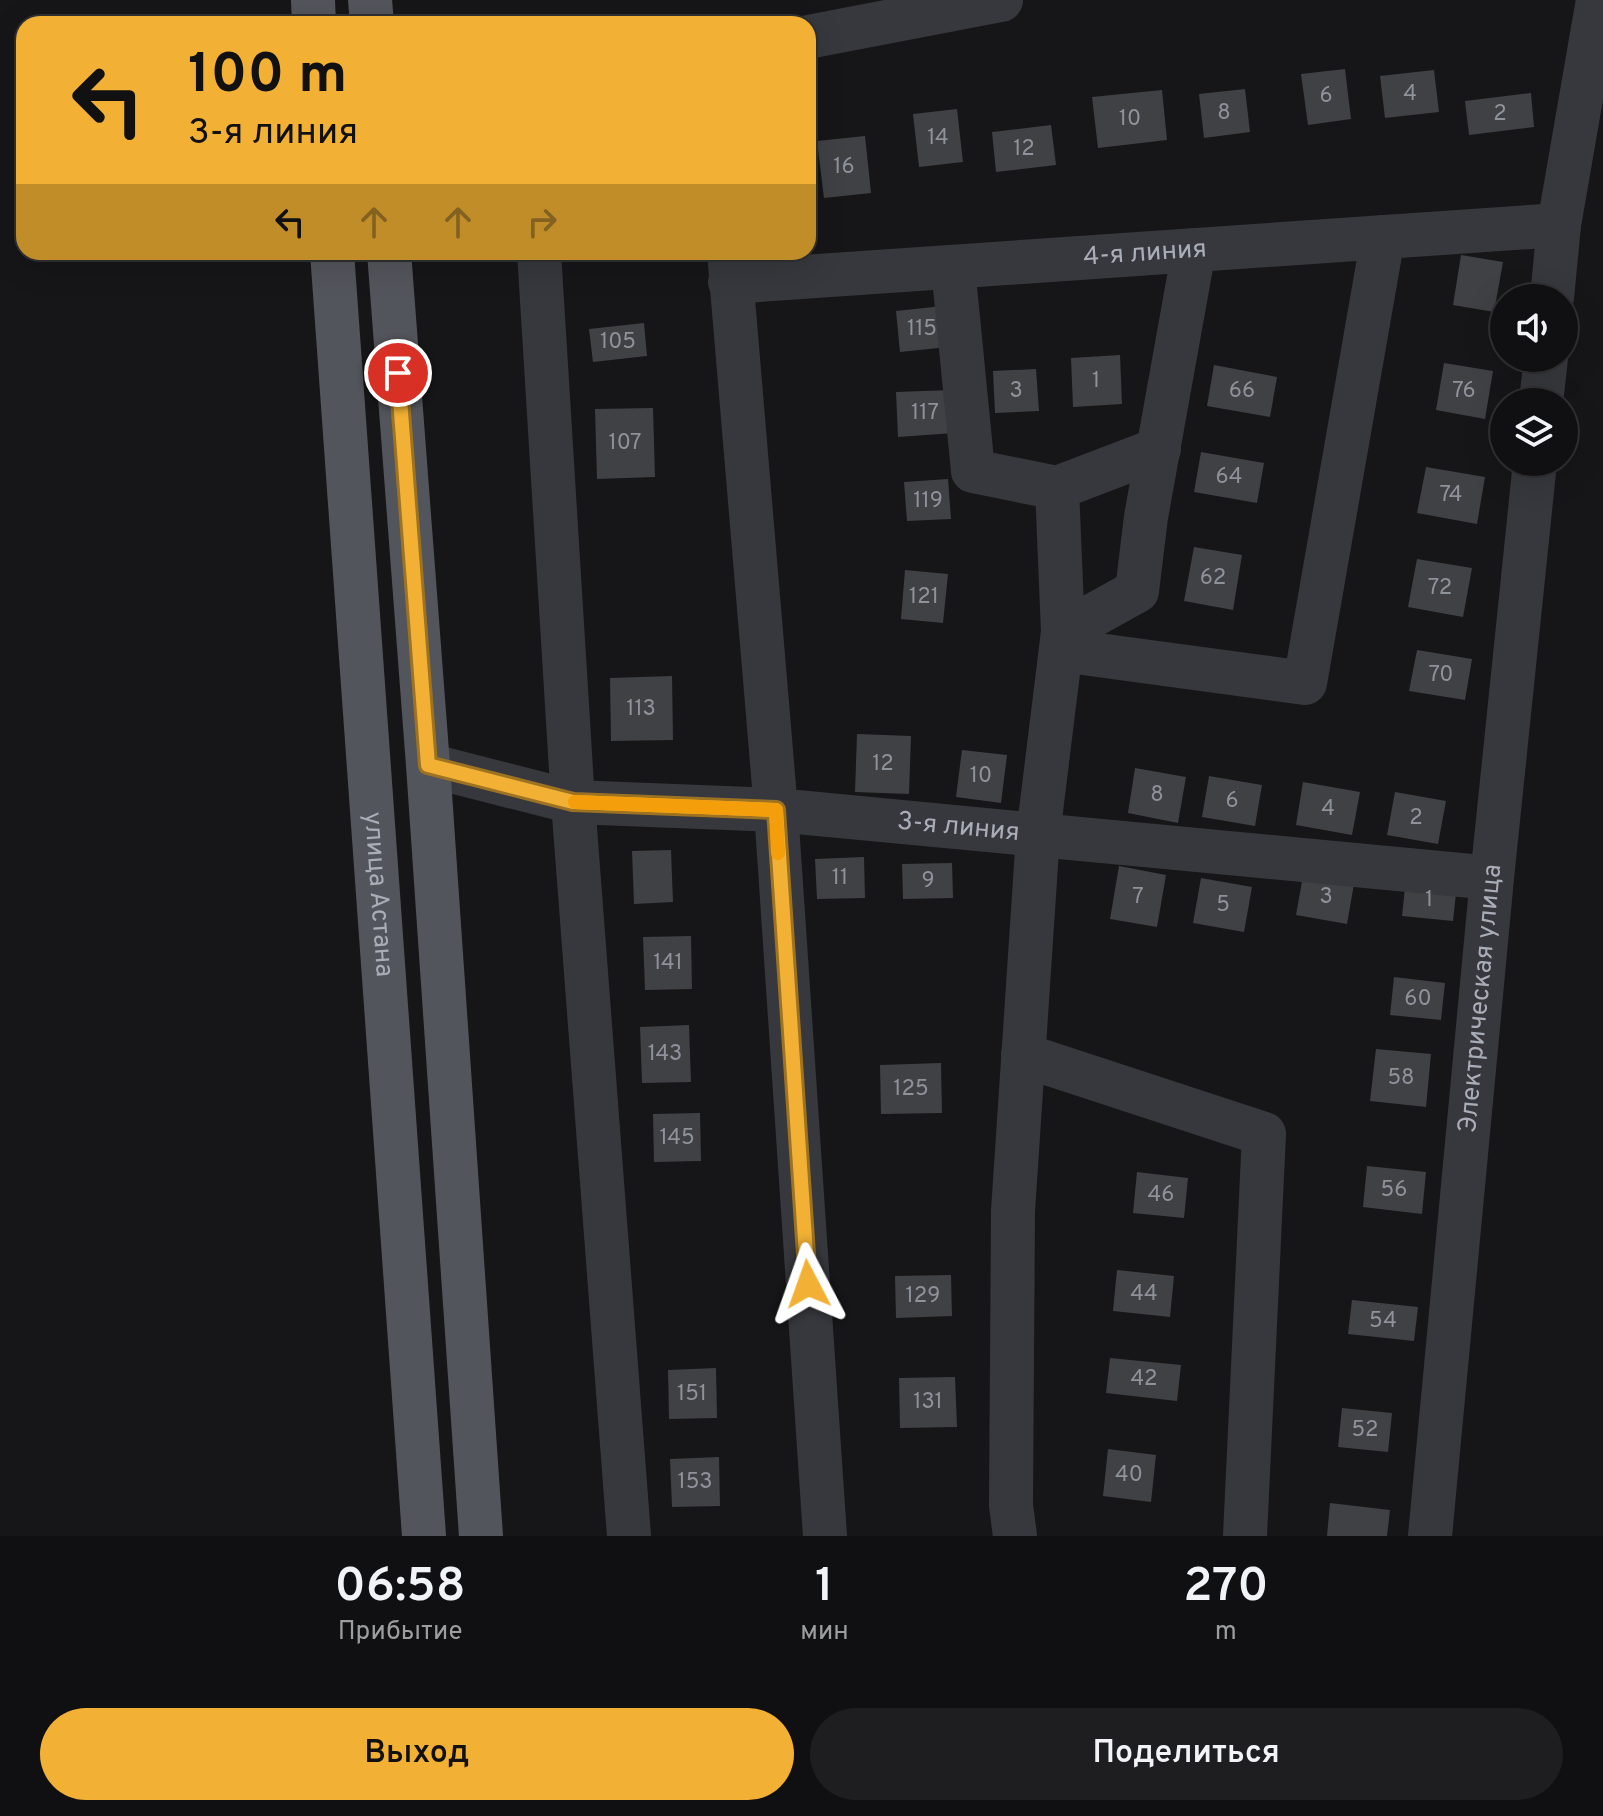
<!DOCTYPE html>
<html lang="ru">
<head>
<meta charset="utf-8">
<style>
	:root { --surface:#101012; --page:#1e1e20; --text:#f1f3f6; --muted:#9c9d9f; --line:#303032; --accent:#f2b134 }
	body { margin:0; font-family:Overpass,sans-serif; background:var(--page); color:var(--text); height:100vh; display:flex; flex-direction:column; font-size:30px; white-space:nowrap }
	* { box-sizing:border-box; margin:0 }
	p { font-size:26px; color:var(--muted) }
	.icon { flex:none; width:44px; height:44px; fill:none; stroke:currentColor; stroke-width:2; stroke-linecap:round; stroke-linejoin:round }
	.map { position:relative; height:1536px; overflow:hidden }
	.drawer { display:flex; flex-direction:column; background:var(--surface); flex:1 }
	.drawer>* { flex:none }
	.hud { position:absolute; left:16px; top:16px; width:800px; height:244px; border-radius:24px; box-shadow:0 8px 32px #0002,0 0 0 2px var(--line); background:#f2b134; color:#111; overflow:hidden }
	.fabs { position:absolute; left:1490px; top:284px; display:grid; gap:16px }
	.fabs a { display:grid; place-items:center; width:88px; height:88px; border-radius:50%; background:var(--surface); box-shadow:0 8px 32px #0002,0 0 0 2px var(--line); font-size:40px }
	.pin { position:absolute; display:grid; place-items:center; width:68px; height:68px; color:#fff; margin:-34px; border:4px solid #fff; border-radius:50%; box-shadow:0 2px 8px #0007 }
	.me { position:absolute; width:88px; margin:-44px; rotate:356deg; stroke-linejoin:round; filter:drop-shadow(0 0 6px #0008) }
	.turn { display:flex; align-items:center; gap:28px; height:168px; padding:0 40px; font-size:36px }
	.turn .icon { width:104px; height:104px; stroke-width:2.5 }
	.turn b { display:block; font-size:56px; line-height:68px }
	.lanes { display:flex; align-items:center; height:76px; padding:0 40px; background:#0003; justify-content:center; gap:40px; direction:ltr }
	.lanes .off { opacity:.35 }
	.eta { display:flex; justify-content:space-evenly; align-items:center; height:136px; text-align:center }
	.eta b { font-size:48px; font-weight:600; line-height:56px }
	.action { display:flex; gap:16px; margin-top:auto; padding:16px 40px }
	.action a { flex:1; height:92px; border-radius:48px; background:var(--accent); color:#111; font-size:32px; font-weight:600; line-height:92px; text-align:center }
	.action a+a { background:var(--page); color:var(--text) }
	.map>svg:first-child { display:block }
	.building { fill:#404145 }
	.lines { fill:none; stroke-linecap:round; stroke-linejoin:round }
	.minor { stroke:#37383d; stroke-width:44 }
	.major { stroke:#53555c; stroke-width:44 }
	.route-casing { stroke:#9d7322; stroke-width:20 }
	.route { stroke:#f2b134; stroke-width:14 }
	.slow { stroke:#f59e0b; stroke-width:14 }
	.labels { text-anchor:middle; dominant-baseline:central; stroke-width:8; stroke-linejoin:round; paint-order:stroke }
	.number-label { font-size:22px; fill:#8e929b }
	.street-label { font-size:26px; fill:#a8adb8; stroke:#111113 }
</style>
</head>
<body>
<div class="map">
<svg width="1603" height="1536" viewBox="0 0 1603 1536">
	<rect width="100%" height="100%" fill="#161618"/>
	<g class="building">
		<path d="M1345,69l6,50 -43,6 -7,-51z"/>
		<path d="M1434,70l5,42 -54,6 -5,-42z"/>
		<path d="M1245,89l5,43 -46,6 -5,-44z"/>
		<path d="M1162,90l5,50 -69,8 -6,-51z"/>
		<path d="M1531,93l3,34 -65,8 -4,-34z"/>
		<path d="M957,109l6,53 -44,5 -6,-53z"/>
		<path d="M1051,125l5,40 -60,7 -4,-40z"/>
		<path d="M865,136l6,57 -47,5 -7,-57z"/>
		<path d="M584,252h50v2l-49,6z"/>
		<path d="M1461,255l42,7 -9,50 -41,-7z"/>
		<path d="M943,306l5,41 -48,5 -4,-41z"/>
		<path d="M644,323l3,33 -54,6 -4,-33z"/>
		<path d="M1120,355l2,49 -49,3 -2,-49z"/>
		<path d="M1444,363l49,8 -8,48 -49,-9z"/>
		<path d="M1214,365l63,12 -7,40 -63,-11z"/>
		<path d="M1036,369l3,42 -44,2 -2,-42z"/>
		<path d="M952,390l2,43 -56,4 -2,-45z"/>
		<path d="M653,408l2,69 -58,2 -2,-70z"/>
		<path d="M1201,452l63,11 -7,40 -63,-11z"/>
		<path d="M1426,467l59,10 -8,47 -60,-11z"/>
		<path d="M948,479l3,40 -44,2 -3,-39z"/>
		<path d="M1194,547l48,8 -9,55 -49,-9z"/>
		<path d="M1417,559l55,9 -9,49 -55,-10z"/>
		<path d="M905,570l43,4 -5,49 -42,-4z"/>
		<path d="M1417,650l55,9 -7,41 -56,-9z"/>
		<path d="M672,676l1,64 -62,1 -1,-63z"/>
		<path d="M857,734l54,2 -2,58 -54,-2z"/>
		<path d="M962,750l45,5 -6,48 -45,-6z"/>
		<path d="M1135,768l51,9 -8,46 -50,-10z"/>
		<path d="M1209,776l53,9 -7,41 -53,-9z"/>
		<path d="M1303,782l57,10 -8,43 -56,-10z"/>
		<path d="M1395,792l51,9 -8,43 -51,-9z"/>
		<path d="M671,850l2,52 -39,2 -2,-53z"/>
		<path d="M864,857l1,41 -48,1 -2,-40z"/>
		<path d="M952,863l1,35 -50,1 -1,-35z"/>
		<path d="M1119,866l47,9 -9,52 -47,-8z"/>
		<path d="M1304,870l51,8 -8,46 -51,-9z"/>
		<path d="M1201,878l51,9 -8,45 -51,-9z"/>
		<path d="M1406,878l51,6 -4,37 -51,-5z"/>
		<path d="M691,936l1,53 -47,1 -2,-53z"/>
		<path d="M1394,977l51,6 -4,37 -51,-5z"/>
		<path d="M689,1025l2,57 -49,1 -2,-56z"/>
		<path d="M1376,1049l55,5 -5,53 -56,-6z"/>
		<path d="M941,1063l1,50 -61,1 -1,-49z"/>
		<path d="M700,1113l1,48 -47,1 -1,-48z"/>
		<path d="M1367,1166l59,6 -4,42 -59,-7z"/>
		<path d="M1137,1172l51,6 -4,40 -51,-5z"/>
		<path d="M1117,1270l57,6 -4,41 -57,-6z"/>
		<path d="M951,1275l1,41 -56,2 -1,-42z"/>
		<path d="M1352,1300l66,7 -4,34 -66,-7z"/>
		<path d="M1110,1358l71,7 -4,36 -71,-8z"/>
		<path d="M716,1368l1,50 -48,1 -1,-49z"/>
		<path d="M955,1377l2,50 -57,1 -1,-50z"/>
		<path d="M1342,1408l50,5 -4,39 -50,-5z"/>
		<path d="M1108,1449l48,6 -5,47 -48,-6z"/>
		<path d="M719,1457l1,49 -48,1 -2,-48z"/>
		<path d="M1330,1503l60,7 -3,26h-60z"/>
	</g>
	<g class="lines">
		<g class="minor">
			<path d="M808,37l193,-37"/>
			<path d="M539,252l34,550 56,734"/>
			<path d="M729,252l47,558 49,726"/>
			<path d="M953,267l20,204 84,17 6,144 74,-41 9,-74 48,-267"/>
			<path id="s1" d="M730,282l829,-57"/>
			<path d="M1552,298l7,-73 39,-225"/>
			<path d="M1541,402l5,-44"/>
			<path d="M1057,488l102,-39"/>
			<path d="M1061,650l244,33 78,-446"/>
			<path id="s2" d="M428,765l145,37 203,8 716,68"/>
			<path d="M1023,1055l241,79 -19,402"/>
			<path d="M1015,1536l-4,-31 2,-294 25,-376 25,-203"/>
			<path id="s3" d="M1430,1536l62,-658 43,-416"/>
		</g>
		<g class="major">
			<path d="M313,0l1,24"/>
			<path d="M370,0l2,24"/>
			<path id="s4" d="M332,252l92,1284"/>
			<path d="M389,252l39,513 53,771"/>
		</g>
	</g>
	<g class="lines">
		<g class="route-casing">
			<path id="route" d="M398,373l30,392 145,37 203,8 32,474"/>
		</g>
		<use href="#route" class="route"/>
		<path class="slow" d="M575,802l201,8 2,43"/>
	</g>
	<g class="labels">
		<g class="number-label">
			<text x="1410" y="94">4</text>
			<text x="1326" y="96">6</text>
			<text x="1224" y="113">8</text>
			<text x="1500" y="114">2</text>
			<text x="1130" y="119">10</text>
			<text x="938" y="138">14</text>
			<text x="1024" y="149">12</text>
			<text x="844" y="167">16</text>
			<text x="922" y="329">115</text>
			<text x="618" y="342">105</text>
			<text x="1096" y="381">1</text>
			<text x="1016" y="391">3</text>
			<text x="1242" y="391">66</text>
			<text x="1464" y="391">76</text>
			<text x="925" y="413">117</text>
			<text x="625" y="443">107</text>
			<text x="1229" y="477">64</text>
			<text x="1451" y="495">74</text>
			<text x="928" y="501">119</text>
			<text x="1213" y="578">62</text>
			<text x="1440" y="588">72</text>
			<text x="924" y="597">121</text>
			<text x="1441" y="675">70</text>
			<text x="641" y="709">113</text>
			<text x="883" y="764">12</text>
			<text x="981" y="776">10</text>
			<text x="1157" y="795">8</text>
			<text x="1232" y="801">6</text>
			<text x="1328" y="809">4</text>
			<text x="1416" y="818">2</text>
			<text x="840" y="878">11</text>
			<text x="928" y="881">9</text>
			<text x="1138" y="897">7</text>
			<text x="1326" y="897">3</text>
			<text x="1429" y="900">1</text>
			<text x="1223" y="905">5</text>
			<text x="668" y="963">141</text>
			<text x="1418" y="999">60</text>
			<text x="665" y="1054">143</text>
			<text x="1401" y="1078">58</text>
			<text x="911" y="1089">125</text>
			<text x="677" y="1138">145</text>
			<text x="1394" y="1190">56</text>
			<text x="1161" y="1195">46</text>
			<text x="1144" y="1294">44</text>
			<text x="923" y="1296">129</text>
			<text x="1383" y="1321">54</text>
			<text x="1144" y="1379">42</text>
			<text x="692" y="1394">151</text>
			<text x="928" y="1402">131</text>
			<text x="1365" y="1430">52</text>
			<text x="1129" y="1475">40</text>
			<text x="695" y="1482">153</text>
		</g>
		<g class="street-label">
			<text stroke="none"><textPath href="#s1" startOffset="416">4-я линия</textPath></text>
			<text stroke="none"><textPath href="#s2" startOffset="536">3-я линия</textPath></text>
			<text stroke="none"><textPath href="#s4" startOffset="644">улица Астана</textPath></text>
			<text stroke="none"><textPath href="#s3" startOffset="540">Электрическая улица</textPath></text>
		</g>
	</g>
</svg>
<div class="fabs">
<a><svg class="icon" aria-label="sound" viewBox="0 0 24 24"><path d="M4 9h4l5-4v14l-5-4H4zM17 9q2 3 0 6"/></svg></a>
<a><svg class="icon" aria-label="layers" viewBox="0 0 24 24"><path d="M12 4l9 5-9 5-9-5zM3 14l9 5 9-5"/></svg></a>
</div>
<div class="pin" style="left:398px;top:373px;background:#d93025"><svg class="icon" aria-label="arrive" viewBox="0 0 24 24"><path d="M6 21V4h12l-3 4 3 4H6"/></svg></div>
<svg class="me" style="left:808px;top:1284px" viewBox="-20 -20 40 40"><path d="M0-17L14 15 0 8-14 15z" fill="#f2b134" stroke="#fff" stroke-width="4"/></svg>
<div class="hud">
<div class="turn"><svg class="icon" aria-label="left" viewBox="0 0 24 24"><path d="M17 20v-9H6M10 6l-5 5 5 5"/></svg><div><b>100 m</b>3-я линия</div></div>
<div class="lanes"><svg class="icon" aria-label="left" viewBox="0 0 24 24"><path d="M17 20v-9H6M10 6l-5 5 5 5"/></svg><svg class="icon off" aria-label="ahead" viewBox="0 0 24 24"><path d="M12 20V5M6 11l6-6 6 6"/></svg><svg class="icon off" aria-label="ahead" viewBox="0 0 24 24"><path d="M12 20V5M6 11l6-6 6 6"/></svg><svg class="icon off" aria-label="right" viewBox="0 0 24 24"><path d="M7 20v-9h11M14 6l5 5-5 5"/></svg></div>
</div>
</div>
<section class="drawer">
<div class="eta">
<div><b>06:58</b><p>Прибытие</p></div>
<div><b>1</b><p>мин</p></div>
<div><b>270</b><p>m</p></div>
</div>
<div class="action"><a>Выход</a><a>Поделиться</a></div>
</section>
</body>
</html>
